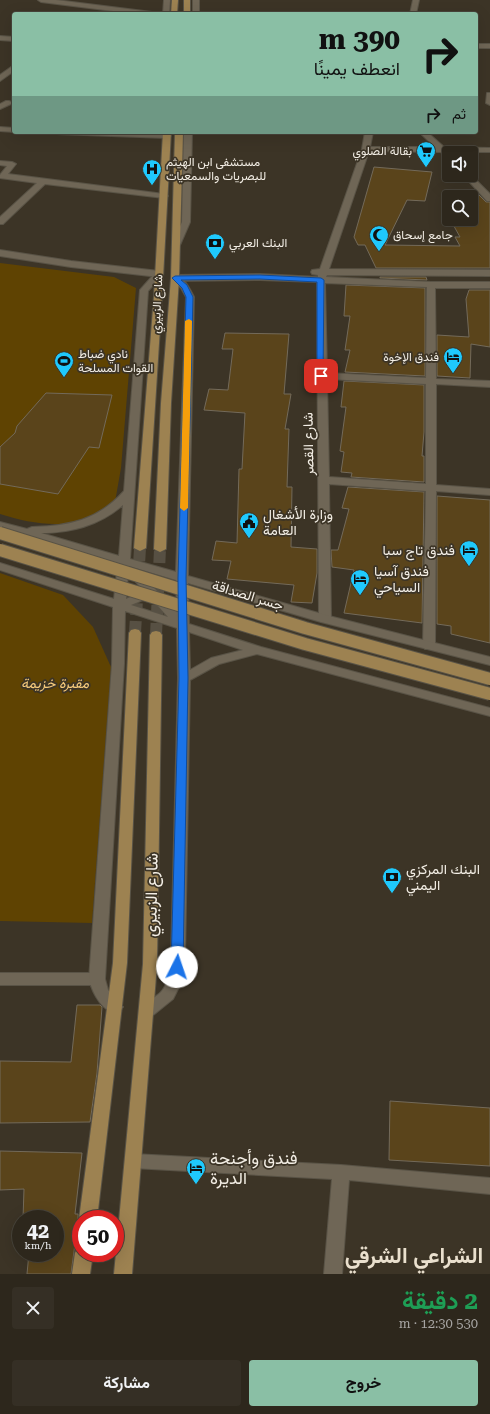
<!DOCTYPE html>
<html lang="ar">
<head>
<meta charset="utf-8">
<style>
	:root { --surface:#2d271c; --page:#352f25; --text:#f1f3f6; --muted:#a7a5a3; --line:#48443b; --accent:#8abfa5 }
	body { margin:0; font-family:"Roboto Serif",Vazirmatn,serif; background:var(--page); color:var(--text); direction:rtl; height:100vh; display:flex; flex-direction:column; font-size:15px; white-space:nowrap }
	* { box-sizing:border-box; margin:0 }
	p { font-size:13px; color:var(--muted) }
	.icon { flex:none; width:22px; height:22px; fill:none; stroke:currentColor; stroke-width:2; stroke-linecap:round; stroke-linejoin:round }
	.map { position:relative; height:1274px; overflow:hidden; direction:ltr }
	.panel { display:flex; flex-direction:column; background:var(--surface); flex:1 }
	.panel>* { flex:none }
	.banner { position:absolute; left:12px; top:12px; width:466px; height:122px; border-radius:4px; box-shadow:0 4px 16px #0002,0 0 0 1px var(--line); direction:rtl; background:#8abfa5; color:#111; overflow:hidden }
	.fabs { position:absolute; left:442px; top:146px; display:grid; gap:8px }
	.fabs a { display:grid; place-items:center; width:36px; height:36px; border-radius:4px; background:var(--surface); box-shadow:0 4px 16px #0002,0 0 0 1px var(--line); font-size:20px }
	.speed { position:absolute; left:12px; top:1210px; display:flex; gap:8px; font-size:20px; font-weight:700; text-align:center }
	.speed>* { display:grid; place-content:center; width:52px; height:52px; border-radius:50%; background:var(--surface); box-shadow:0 4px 16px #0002,0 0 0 1px var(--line); line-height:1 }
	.speed small { font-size:10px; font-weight:400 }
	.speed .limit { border:6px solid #d22; background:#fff; color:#111 }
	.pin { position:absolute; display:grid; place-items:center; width:34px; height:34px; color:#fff; margin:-17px; border-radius:8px; box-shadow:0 2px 6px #0006 }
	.me { position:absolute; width:44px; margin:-22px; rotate:4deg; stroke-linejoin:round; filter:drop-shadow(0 0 3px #0008) }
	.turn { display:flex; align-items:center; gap:14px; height:84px; padding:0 12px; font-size:18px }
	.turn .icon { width:52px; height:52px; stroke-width:2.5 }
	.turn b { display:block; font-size:28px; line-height:34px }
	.then { display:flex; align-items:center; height:38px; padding:0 12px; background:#0003; gap:8px; font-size:15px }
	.round { display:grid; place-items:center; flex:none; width:42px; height:42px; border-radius:4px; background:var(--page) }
	.head { display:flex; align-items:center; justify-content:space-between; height:68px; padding:0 12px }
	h1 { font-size:24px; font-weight:700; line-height:30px; color:#1e9e55 }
	.button { display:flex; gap:8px; margin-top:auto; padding:8px 12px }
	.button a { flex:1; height:46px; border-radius:4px; background:var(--accent); color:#111; font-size:16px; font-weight:700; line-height:46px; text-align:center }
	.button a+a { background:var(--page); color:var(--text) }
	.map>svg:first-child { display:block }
	.green { fill:#5f4302 }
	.building { fill:#5a441b; stroke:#736a5a }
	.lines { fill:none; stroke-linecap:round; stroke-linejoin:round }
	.primary-tunnel { stroke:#575043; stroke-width:12; stroke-dasharray:12 6; stroke-linecap:butt }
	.lane-casing { stroke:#595346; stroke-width:2 }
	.street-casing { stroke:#595346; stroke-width:2 }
	.secondary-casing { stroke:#595346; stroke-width:2 }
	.primary-casing { stroke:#595346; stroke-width:2 }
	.lane { fill:#6f6656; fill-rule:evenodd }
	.street { fill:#6f6656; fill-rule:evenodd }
	.secondary { fill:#6f6656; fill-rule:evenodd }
	.primary { fill:#9d8251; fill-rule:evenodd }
	.primary-bridge-casing { stroke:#595346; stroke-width:14; stroke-linecap:butt }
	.primary-bridge { stroke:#9d8251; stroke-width:12 }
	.route { fill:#1a73e8; stroke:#114b97 }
	.slow { fill:#f59e0b }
	.labels { text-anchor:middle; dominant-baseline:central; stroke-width:3.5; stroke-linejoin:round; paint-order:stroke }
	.far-poi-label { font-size:12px; fill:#f3eee5; stroke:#3c3426; text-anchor:start }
	.far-street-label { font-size:12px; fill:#f3eee5; stroke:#3c3426 }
	.street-label { font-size:14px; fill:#f3eee5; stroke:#3c3426 }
	.poi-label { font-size:14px; fill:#f3eee5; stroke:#3c3426; text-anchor:start }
	.park-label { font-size:14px; font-style:italic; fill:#f8cc7c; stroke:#3c3426 }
	.near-street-label { font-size:17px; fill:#f3eee5; stroke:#3c3426 }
	.near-poi-label { font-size:17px; fill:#f3eee5; stroke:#3c3426; text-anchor:start }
	.near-district-label { font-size:22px; font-weight:bold; fill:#eae0ce; stroke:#3c3426 }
</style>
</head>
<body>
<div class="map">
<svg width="490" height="1274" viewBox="0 0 490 1274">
	<rect width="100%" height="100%" fill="#3c3426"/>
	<g class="green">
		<path d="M0,263l114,14 22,11 -15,180 -6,34c-6,4 -11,10 -18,13 -31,15 -65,9 -97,-1z"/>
		<path d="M0,573l63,22 30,32 18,40 -19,256 -92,-2z"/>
	</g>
	<g class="building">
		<path d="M374,167l58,5 -7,29 -18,-1 -22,45 75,1 -5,-9h5l-10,-18h21v-24h8l7,7h4v66h-114l-11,-23h-7l-4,-8z"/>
		<path d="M380,277h46l1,3 -47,-2z"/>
		<path d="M346,285l79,3v88l-80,-4 5,-22h-5l5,-34h-6z"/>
		<path d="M469,290h21v57l-19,-3 -1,34 -33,-2v-41l32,2 -3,-38z"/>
		<path d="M225,333l64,1 -5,60h7l-6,35h4l-2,58h5l-1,60 26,2v24l-5,30 -21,-1 3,-17 -67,-6 4,-18 -19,-1 4,-19 21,2 2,-74h3l3,-56 -41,-3 5,-21 19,1 5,-41h-11z"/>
		<path d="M344,381l80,4v47l-2,24h2v26l-73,-5 1,-4 -11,-1 3,-20 -4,-1 6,-44h-5z"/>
		<path d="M46,393l66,2 -13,53 -10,-1 -31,47 -58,-10v-37l15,-14 2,-7z"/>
		<path d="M348,487l76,5 -2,131 -78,-10 10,-43 -22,-3 -1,-17h7l11,-41 -7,-1z"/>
		<path d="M437,496l53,4v143l-39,-9v-8l-14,-2z"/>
		<path d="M77,1005h23l2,2 -5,66 -7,49 -90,1v-62l71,1z"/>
		<path d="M390,1101l100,7v58l-101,-6z"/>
		<path d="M0,1151l82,2 -7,61h3v6l3,4v12h-5l-5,38h-44l2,-21h26v-34h-32l1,-30 -24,1z"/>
	</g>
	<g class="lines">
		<g class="primary-tunnel">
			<path d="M135,633l5,-85"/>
			<path d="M156,635l4,-86"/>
		</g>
		<g class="lane-casing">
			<path id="lane" d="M6,101h3l4,2 -13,6v-5z"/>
		</g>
		<g class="street-casing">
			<g id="street">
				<path d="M38,0h18l96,12 3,2h-18l-96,-12z"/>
				<path d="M413,0h6l-3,14h-6z"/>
				<path d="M0,36l14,1v4l-14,-1z"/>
				<rect x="476" y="44" width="14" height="4"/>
				<path d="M14,65v6l-14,10v-6z"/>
				<path d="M487,93h3v12l-4,-2z"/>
				<path d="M0,127l14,1 1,4 -15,-1z"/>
				<path d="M52,132l115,2 4,2 -4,2 -111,-4z"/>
				<path d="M365,132h8l-3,15h65l-16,-15h8l17,15 46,1v4h-43l-3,1 -4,-1 -71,-1 -40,118 161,1v6l-163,-1 -1,2 105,5h59v6h-55l1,91 54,2v6l-54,-3v101l54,4v6l-54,-4 -1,155 -2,3h-8l-2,-3 3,-155 -97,-7 2,135 -2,3h-8l-2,-3 -2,-337 -57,-2 -85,1 -4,-3 4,-3 85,-1 58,3v-2l-6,-1 -1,-2 1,-2 8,-1 42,-120zM325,283l102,4 -1,91 -99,-5zM327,379l99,5v100l-97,-7z"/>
				<path d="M0,161l12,1 4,2 -8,10 156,20 4,2 -4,2 -119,-14 -42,40h-3v-7l37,-34 -37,-5v-3l7,-9 -7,-1z"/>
				<path d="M463,175h8l19,19v7h-3z"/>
				<path d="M0,250l71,11 88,10 4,3 -4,3 -88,-10 -71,-11z"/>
				<path d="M0,973h97l5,2 3,4 -3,4 -5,2h-97z"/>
				<path d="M133,1154l208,11 149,13v16l-141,-14 -7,94h-18l8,-95 -199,-11 -6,-2 -2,-5 2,-5z"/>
			</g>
		</g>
		<g class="secondary-casing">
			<g id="secondary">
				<path d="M164,0h6l-1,14h-6z"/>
				<rect x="193" y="0" width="6" height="14"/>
				<path d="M184,132h8l-2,90 -10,23 -4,3 -4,-3 10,-23z"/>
				<path d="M159,271l4,3 -15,17 -18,268 46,13 10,-275 -5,-9 -10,-10 4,-3c10,3 15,14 19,22l-6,279 141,40 161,41v8l-169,-43 -133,-39 1,41 72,23 229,61v8l-233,-62 -38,10 -29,16 -5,278 -1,19 -11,22 -21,17 -5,2 -5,-2 -3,-4c5,-9 15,-13 22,-20 8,-8 8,-23 10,-34l7,-280 -1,-50 -52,-17 -1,53 -19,315 3,11 15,17 -3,4c-16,6 -28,-19 -31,-32l23,-315 1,-57 -113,-37v-7l114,36 4,-36 -118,-35v-6l27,7 5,-2c38,-1 66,-7 92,-36l16,-201 16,-18zM123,505l-4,51 -78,-23c30,0 59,-8 82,-28zM129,566l47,14 1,32 -40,-42 -4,-1 -5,1zM128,573l16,18 -18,8zM150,597l18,20 -37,-12zM189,632l54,18 -32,8 -21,12z"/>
			</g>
		</g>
		<g class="primary-casing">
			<g id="primary">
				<path d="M172,0h6l-1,14h-6z"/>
				<rect x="184" y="0" width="6" height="14"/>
				<path d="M163,132h8l-9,164 -16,252 -6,3 -6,-3 20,-252z"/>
				<path d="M175,132h8l-4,146 -8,125 -5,146 -6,3 -6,-3 7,-146 10,-125z"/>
				<path d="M135,629l4,1 2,3 -14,330 -30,256h-16v4l-2,-4 34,-256 16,-330 2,-3z"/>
				<path d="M156,631l4,1 2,3 -5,329 -25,310h-18l29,-310 7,-329 2,-3z"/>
				<path d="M81,1246v7h12l-3,21h-18l3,-21 3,-6z"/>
			</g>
		</g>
		<use href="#lane" class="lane"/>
		<use href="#street" class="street"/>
		<use href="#secondary" class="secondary"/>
		<use href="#primary" class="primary"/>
		<g class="primary-bridge-casing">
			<g id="primary-bridge">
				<path d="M0,533l305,95 185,51"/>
				<path d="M0,550l305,94 185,50"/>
			</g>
		</g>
		<use href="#primary-bridge" class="primary-bridge"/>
	</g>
	<path class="route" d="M260,275l61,3 3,2 -1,98h-5l-1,-2v-94l-57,-3 -79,1 6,5 6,12 -7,281 2,100 -5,289 -2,3 -4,2 -4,-2 -2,-3 8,-289 -1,-100 8,-281 -4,-9 -10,-10 3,-2z"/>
	<path class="slow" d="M189,319l3,2 -4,187 -4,3 -4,-3 5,-187z"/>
	<defs>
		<g id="supermarket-pin" transform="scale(1)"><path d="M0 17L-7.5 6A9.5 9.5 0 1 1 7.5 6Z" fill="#1fc9fd" stroke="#3c3426"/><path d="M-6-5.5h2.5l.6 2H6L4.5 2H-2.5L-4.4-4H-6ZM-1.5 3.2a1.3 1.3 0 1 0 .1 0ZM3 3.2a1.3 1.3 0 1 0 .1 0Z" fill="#111"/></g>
		<g id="hospital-pin" transform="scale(1)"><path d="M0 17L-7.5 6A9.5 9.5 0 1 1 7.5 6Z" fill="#1fc9fd" stroke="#3c3426"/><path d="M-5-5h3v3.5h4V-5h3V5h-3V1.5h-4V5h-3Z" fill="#111"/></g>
		<g id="mosque-pin" transform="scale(1)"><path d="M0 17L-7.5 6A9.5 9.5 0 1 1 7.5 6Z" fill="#1fc9fd" stroke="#3c3426"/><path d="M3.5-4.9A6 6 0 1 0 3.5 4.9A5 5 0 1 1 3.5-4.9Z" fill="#111"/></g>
		<g id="bank-pin" transform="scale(1)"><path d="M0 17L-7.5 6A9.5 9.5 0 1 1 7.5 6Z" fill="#1fc9fd" stroke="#3c3426"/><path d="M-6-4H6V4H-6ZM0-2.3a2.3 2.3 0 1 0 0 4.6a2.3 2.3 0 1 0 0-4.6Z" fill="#111"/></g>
		<g id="hotel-pin" transform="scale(1)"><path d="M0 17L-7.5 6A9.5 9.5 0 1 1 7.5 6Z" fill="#1fc9fd" stroke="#3c3426"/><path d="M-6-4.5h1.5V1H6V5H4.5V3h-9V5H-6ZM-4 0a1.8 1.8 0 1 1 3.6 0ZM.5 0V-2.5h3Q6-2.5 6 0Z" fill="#111"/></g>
		<g id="stadium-pin" transform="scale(1)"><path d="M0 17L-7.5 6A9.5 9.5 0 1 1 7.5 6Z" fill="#1fc9fd" stroke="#3c3426"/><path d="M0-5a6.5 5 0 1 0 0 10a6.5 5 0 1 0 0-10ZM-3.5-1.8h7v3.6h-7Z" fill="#111"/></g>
		<g id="civic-pin" transform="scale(1)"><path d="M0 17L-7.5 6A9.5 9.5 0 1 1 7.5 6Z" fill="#1fc9fd" stroke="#3c3426"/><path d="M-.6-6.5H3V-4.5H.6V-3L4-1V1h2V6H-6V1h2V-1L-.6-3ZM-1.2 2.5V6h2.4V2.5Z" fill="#111"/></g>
	</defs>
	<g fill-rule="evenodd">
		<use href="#supermarket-pin" x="426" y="151"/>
		<use href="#hospital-pin" x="152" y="169"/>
		<use href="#mosque-pin" x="379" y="235"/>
		<use href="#bank-pin" x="215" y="243"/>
		<use href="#hotel-pin" x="453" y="357"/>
		<use href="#stadium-pin" x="64" y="361"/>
		<use href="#civic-pin" x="249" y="522"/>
		<use href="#hotel-pin" x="469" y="550"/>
		<use href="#hotel-pin" x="360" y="579"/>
		<use href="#bank-pin" x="392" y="877"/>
		<use href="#hotel-pin" x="196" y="1168"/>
	</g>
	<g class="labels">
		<g class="far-poi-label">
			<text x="412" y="151" text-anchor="end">بقالة الصلوي</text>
			<text x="166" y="162">مستشفى ابن الهيثم<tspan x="166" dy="14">للبصريات والسمعيات</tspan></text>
			<text x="393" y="235">جامع إسحاق</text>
			<text x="229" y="243">البنك العربي</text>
			<text x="78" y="354">نادي ضباط<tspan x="78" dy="14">القوات المسلحة</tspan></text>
			<text x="439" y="357" text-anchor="end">فندق الإخوة</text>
		</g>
		<g class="far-street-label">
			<text transform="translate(157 304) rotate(-87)">شارع الزبيري</text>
		</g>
		<g class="street-label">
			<text transform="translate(308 444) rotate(-91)">شارع القصر</text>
			<text transform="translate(248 595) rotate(17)">جسر الصداقة</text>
		</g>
		<g class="poi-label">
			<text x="263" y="514">وزارة الأشغال<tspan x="263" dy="16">العامة</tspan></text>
			<text x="455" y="550" text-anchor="end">فندق تاج سبا</text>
			<text x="374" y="571">فندق آسيا<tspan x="374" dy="16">السياحي</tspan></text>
			<text x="406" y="869">البنك المركزي<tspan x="406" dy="16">اليمني</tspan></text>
		</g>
		<g class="park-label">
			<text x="55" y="683">مقبرة خزيمة</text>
		</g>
		<g class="near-street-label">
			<text transform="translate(151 895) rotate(-89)">شارع الزبيري</text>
		</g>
		<g class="near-poi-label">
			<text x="210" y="1158">فندق وأجنحة<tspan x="210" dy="20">الديرة</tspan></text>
		</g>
		<g class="near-district-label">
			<text x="414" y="1255">الشراعي الشرقي</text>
		</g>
	</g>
</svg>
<div class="fabs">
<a><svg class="icon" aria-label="sound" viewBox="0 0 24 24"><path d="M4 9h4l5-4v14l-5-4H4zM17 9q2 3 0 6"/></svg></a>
<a><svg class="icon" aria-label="search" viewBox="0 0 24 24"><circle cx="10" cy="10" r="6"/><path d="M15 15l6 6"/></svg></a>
</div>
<div class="speed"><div>42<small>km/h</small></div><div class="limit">50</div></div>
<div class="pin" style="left:321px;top:376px;background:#d93025"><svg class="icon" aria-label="arrive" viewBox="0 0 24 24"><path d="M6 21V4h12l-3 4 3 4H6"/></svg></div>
<svg class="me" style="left:177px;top:967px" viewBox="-20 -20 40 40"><circle r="19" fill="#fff"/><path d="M0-13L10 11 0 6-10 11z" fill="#1a73e8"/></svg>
<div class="banner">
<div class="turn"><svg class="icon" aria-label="right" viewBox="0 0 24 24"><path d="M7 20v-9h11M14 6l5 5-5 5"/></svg><div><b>390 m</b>انعطف يمينًا</div></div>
<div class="then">ثم<svg class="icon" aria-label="right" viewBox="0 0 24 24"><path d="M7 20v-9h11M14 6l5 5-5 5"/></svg></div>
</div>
</div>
<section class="panel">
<div class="head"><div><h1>2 دقيقة</h1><p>530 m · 12:30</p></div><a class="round"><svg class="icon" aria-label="close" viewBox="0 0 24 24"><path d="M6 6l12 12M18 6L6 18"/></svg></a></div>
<div class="button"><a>خروج</a><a>مشاركة</a></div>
</section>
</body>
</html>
